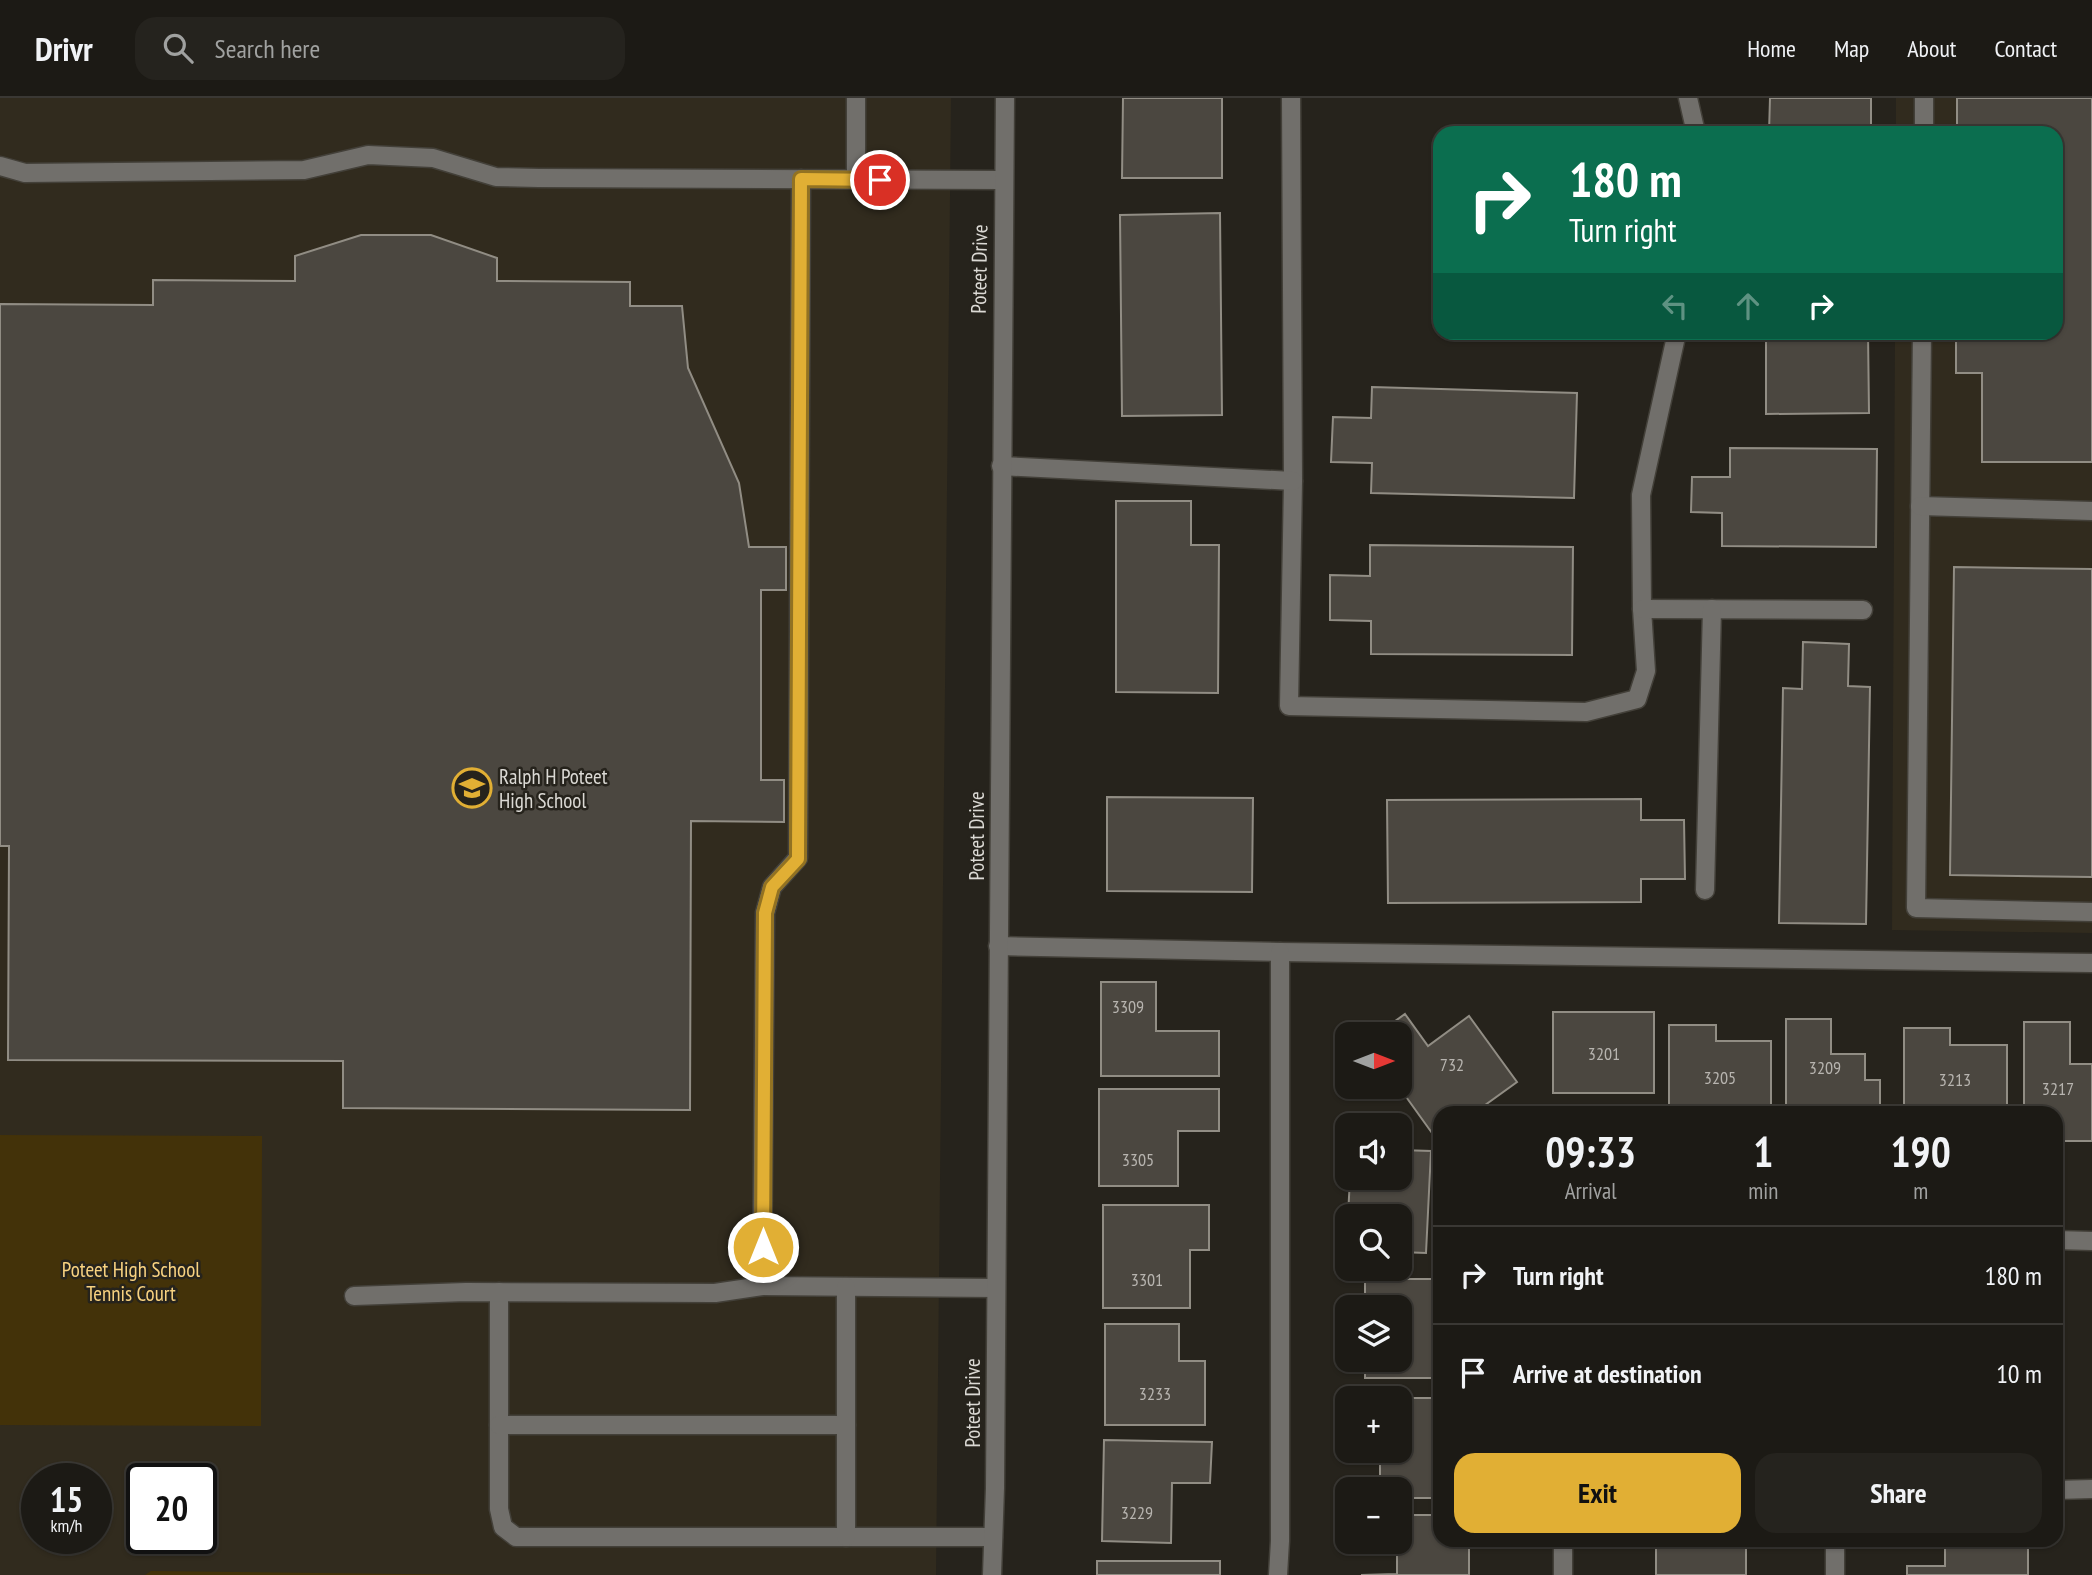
<!DOCTYPE html>
<html lang="en">
<head>
<meta charset="utf-8">
<style>
	:root { --surface:#1c1a15; --page:#25231e; --text:#f1f3f6; --muted:#a0a1a0; --line:#3a3834; --accent:#e1af34 }
	body { margin:0; font-family:"PT Sans Narrow",sans-serif; background:var(--page); color:var(--text); height:100vh; display:flex; flex-direction:column; font-size:26px; white-space:nowrap }
	* { box-sizing:border-box; margin:0 }
	p { font-size:23px; color:var(--muted) }
	.icon { flex:none; width:38px; height:38px; fill:none; stroke:currentColor; stroke-width:2; stroke-linecap:round; stroke-linejoin:round }
	.map { position:relative; flex:1; overflow:hidden }
	.sheet { position:absolute; left:1433px; top:1008px; width:630px; height:441px; display:flex; flex-direction:column; background:var(--surface); border-radius:21px; box-shadow:0 2px 5px #0004,0 0 0 2px var(--line) }
	.sheet>* { flex:none }
	.top-card { position:absolute; left:1433px; top:28px; width:630px; height:214px; border-radius:21px; box-shadow:0 2px 5px #0004,0 0 0 2px var(--line); background:#0b6e4f; color:#fff; overflow:hidden }
	.needle { width:46px; rotate:90deg }
	.buttons { position:absolute; left:1335px; top:924px; display:grid; gap:14px }
	.buttons a { display:grid; place-items:center; width:77px; height:77px; border-radius:14px; background:var(--surface); box-shadow:0 2px 5px #0004,0 0 0 2px var(--line); font-size:35px }
	.speed { position:absolute; left:21px; top:1365px; display:flex; gap:14px; font-size:35px; font-weight:700; text-align:center }
	.speed>* { display:grid; place-content:center; width:91px; height:91px; border-radius:50%; background:var(--surface); box-shadow:0 2px 5px #0004,0 0 0 2px var(--line); line-height:1 }
	.speed small { font-size:18px; font-weight:400 }
	.speed .limit { border:4px solid #111; border-radius:10px; background:#fff; color:#111 }
	.pin { position:absolute; display:grid; place-items:center; width:60px; height:60px; color:#fff; margin:-30px; border:4px solid #fff; border-radius:50%; box-shadow:0 2px 7px #0007 }
	.me { position:absolute; width:77px; margin:-38px; rotate:0deg; stroke-linejoin:round; filter:drop-shadow(0 0 5px #0008) }
	.turn { display:flex; align-items:center; gap:24px; height:147px; padding:0 21px; font-size:32px }
	.turn .icon { width:91px; height:91px; stroke-width:2.5 }
	.turn b { display:block; font-size:49px; line-height:60px }
	.lanes { display:flex; align-items:center; height:66px; padding:0 21px; background:#0003; justify-content:center; gap:35px; direction:ltr }
	.lanes .off { opacity:.35 }
	.eta { display:flex; justify-content:space-evenly; align-items:center; height:119px; text-align:center }
	.eta b { font-size:42px; font-weight:700; line-height:49px }
	.button { display:flex; gap:14px; margin-top:auto; padding:14px 21px }
	.button a { flex:1; height:80px; border-radius:21px; background:var(--accent); color:#111; font-size:28px; font-weight:700; line-height:80px; text-align:center }
	.button a+a { background:var(--page); color:var(--text) }
	ul { padding:0; list-style:none }
	li { display:flex; align-items:center; gap:21px; height:98px; padding:0 21px; border-top:2px solid var(--line) }
	li div { flex:1 }
	li b { display:block; font-size:26px }
	li em { font-style:normal }
	header { display:flex; align-items:center; gap:42px; box-sizing:border-box; height:98px; padding:0 35px; background:var(--surface); border-bottom:2px solid var(--line) }
	header strong { font-size:33px }
	nav { display:flex; gap:38px; margin-inline-start:auto; font-size:24px }
	.search { width:490px; height:63px; background:var(--page); display:flex; align-items:center; gap:18px; box-sizing:border-box; padding:0 24px; border-radius:21px; color:var(--muted); font-size:26px }
	.map>svg:first-child { display:block }
	.built { fill:#312b1e; fill-rule:evenodd }
	.green { fill:#433209 }
	.building { fill:#4b4740; stroke:#918d84; stroke-width:2 }
	.lines { fill:none; stroke-linecap:round; stroke-linejoin:round }
	.minor-casing { stroke:#434039; stroke-width:21 }
	.minor { stroke:#716f6b; stroke-width:18 }
	.route-casing { stroke:#927222; stroke-width:18 }
	.route { stroke:#e1af34; stroke-width:12 }
	.labels { text-anchor:middle; dominant-baseline:central; stroke-width:5; stroke-linejoin:round; paint-order:stroke }
	.number-label { font-size:18px; fill:#b7b4af }
	.street-label { font-size:21px; fill:#dbd9d4; stroke:#26231c }
	.poi-label { font-size:21px; fill:#dbd9d4; stroke:#26231c; text-anchor:start }
	.park-label { font-size:21px; fill:#f8d280; stroke:#26231c }
</style>
</head>
<body>
<header>
<strong>Drivr</strong>
<div class="search"><svg class="icon" aria-label="search" viewBox="0 0 24 24"><circle cx="10" cy="10" r="6"/><path d="M15 15l6 6"/></svg>Search here</div>
<nav><a>Home</a><a>Map</a><a>About</a><a>Contact</a></nav>
</header>
<div class="map">
<svg width="2092" height="1477" viewBox="0 0 2092 1477">
	<rect width="100%" height="100%" fill="#26231c"/>
	<g class="built">
		<path d="M0,0h951l-15,1477h-936zM37,1381h59v59h-59zM142,1381h59v59h-59z"/>
		<path d="M1896,0h196v835l-200,-3 3,-597 161,-1v-199h-160z"/>
	</g>
	<g class="green">
		<path d="M0,1037l262,1 -1,290 -261,-1z"/>
		<path d="M151,1473l335,4h-341z"/>
	</g>
	<g class="building">
		<path d="M1123,0h99v80h-100z"/>
		<path d="M1770,0h101v35h-102z"/>
		<path d="M1957,0h135v364h-110v-89h-26v-41h100v-199h-99z"/>
		<path d="M1220,115l2,202 -100,1 -2,-201z"/>
		<path d="M361,137h70l66,23v23l133,1v24h52l6,62 51,115 10,64h37v43h-25v190h23v42l-93,-1 -1,289 -347,-2v-47l-335,-1 1,-214h-9v-542l153,1v-25l142,1v-25z"/>
		<path d="M1518,234h104v4l-104,1z"/>
		<path d="M1766,234h102l1,81 -103,1z"/>
		<path d="M1372,289l205,6 -3,105 -203,-5 1,-30 -41,-1 2,-45 38,1z"/>
		<path d="M1730,350l147,1 -1,98 -154,-1v-33l-31,-1 1,-35h38z"/>
		<path d="M1116,403h75v44h28l-1,148 -102,-1z"/>
		<path d="M1370,447l203,2 -1,108 -201,-1v-33l-41,-1v-45l40,1z"/>
		<path d="M1954,469l138,2v308l-142,-2z"/>
		<path d="M1803,544l46,2 -1,42 22,1 -4,237 -87,-1 4,-235 19,1z"/>
		<path d="M1107,699l146,1 -1,94 -145,-1z"/>
		<path d="M1641,701v21h43l1,59h-44v23l-253,1 -1,-103z"/>
		<path d="M1101,884h55v49h63v45h-118z"/>
		<rect x="1553" y="914" width="101" height="81"/>
		<path d="M1405,916l23,32 41,-30 48,66 -43,31h-34v25l-3,2 -38,-53 1,-53h-23z"/>
		<path d="M1786,921h45v35h34v26h15v33h-94z"/>
		<path d="M2024,924h46v42h22v77h-36v-28h-32z"/>
		<path d="M1669,927h47v16h55v72h-102z"/>
		<path d="M1904,930h46v17h57v68h-103z"/>
		<path d="M1099,991h120v42h-41v55h-79z"/>
		<path d="M1400,1052l31,1 -5,102 -26,-1v-36h-52l2,-38h50z"/>
		<path d="M1103,1107h106v45h-19v58h-87z"/>
		<path d="M1365,1181h75v99h-75v-18h35v-53h-35z"/>
		<path d="M1105,1226h74v37h26v64h-100z"/>
		<path d="M1380,1300h60v100h-40v-9h-20v-38h20v-53z"/>
		<path d="M1104,1342l108,2 -2,41h-38l-1,60 -69,-2z"/>
		<path d="M1400,1417h40v25h29v35h-108l36,-1v-20h-19v-12h22z"/>
		<path d="M1656,1442h126v1h-36v34h-90z"/>
		<path d="M1945,1442h83v35h-121v-9h38z"/>
		<rect x="1097" y="1463" width="123" height="14"/>
	</g>
	<g class="lines">
		<g class="minor-casing">
			<g id="minor">
				<path d="M856,0v81"/>
				<path d="M1291,0l2,383 -4,225 297,6 51,-13 9,-28 -4,-62 -1,-114 36,-163"/>
				<path d="M1688,0l8,35"/>
				<path d="M1924,35v-35"/>
				<path d="M0,68l25,7 279,-3 64,-15 65,3 63,19 43,1 464,2"/>
				<path d="M801,81l-3,679 -26,29 -7,26 -3,373 234,2"/>
				<path d="M1922,234l-6,576 176,4"/>
				<path d="M1001,368l292,15"/>
				<path d="M1920,408l172,5"/>
				<path d="M1642,511l221,1"/>
				<path d="M1705,792l7,-281"/>
				<path d="M998,848l282,6 812,11"/>
				<path d="M2056,1142l36,1"/>
				<path d="M499,1194v217l4,18 13,10h477"/>
				<path d="M354,1198l112,-4 249,1 47,-7"/>
				<path d="M499,1327h347"/>
				<path d="M2056,1392l36,-1"/>
				<path d="M846,1439v-250"/>
				<path d="M1563,1442v35"/>
				<path d="M1835,1442v35"/>
				<path d="M992,1477l3,-87 10,-1390"/>
				<path d="M1278,1477l2,-34v-589"/>
			</g>
		</g>
		<use href="#minor" class="minor"/>
	</g>
	<g class="lines">
		<g class="route-casing">
			<path id="route" d="M763,1149l2,-334 7,-26 26,-28 3,-680 79,1"/>
		</g>
		<use href="#route" class="route"/>
	</g>
	<defs>
		<g id="school-ring" transform="scale(2.0125)"><circle r="9.5" fill="#26231c" stroke="#e1af34" stroke-width="1.5"/><path d="M0-5L7-2L0 1L-7-2ZM-4 1L0 2.5L4 1V4Q0 6-4 4Z" fill="#e1af34"/></g>
	</defs>
	<g fill-rule="evenodd">
		<use href="#school-ring" x="472" y="690"/>
	</g>
	<g class="labels">
		<g class="number-label">
			<text x="1128" y="908">3309</text>
			<text x="1604" y="955">3201</text>
			<text x="1452" y="966">732</text>
			<text x="1825" y="969">3209</text>
			<text x="1720" y="979">3205</text>
			<text x="1955" y="981">3213</text>
			<text x="2058" y="990">3217</text>
			<text x="1138" y="1061">3305</text>
			<text x="1147" y="1181">3301</text>
			<text x="1155" y="1295">3233</text>
			<text x="1137" y="1414">3229</text>
		</g>
		<g class="street-label">
			<text transform="translate(979 171) rotate(-89)">Poteet Drive</text>
			<text transform="translate(976 738) rotate(-90)">Poteet Drive</text>
			<text transform="translate(972 1305) rotate(-90)">Poteet Drive</text>
		</g>
		<g class="poi-label">
			<text x="499" y="678">Ralph H Poteet<tspan x="499" dy="24">High School</tspan></text>
		</g>
		<g class="park-label">
			<text x="131" y="1171">Poteet High School<tspan x="131" dy="24">Tennis Court</tspan></text>
		</g>
	</g>
</svg>
<div class="buttons">
<a><svg class="needle" viewBox="-14 -14 28 28"><path d="M0-13l5 13h-10z" fill="#e53935"/><path d="M0 13l5-13h-10z" fill="#a0a1a0"/></svg></a>
<a><svg class="icon" aria-label="sound" viewBox="0 0 24 24"><path d="M4 9h4l5-4v14l-5-4H4zM17 9q2 3 0 6"/></svg></a>
<a><svg class="icon" aria-label="search" viewBox="0 0 24 24"><circle cx="10" cy="10" r="6"/><path d="M15 15l6 6"/></svg></a>
<a><svg class="icon" aria-label="layers" viewBox="0 0 24 24"><path d="M12 4l9 5-9 5-9-5zM3 14l9 5 9-5"/></svg></a>
<a>+</a>
<a>−</a>
</div>
<div class="speed"><div>15<small>km/h</small></div><div class="limit">20</div></div>
<div class="pin" style="left:880px;top:82px;background:#d93025"><svg class="icon" aria-label="arrive" viewBox="0 0 24 24"><path d="M6 21V4h12l-3 4 3 4H6"/></svg></div>
<svg class="me" style="left:763px;top:1149px" viewBox="-20 -20 40 40"><circle r="17" fill="#e1af34" stroke="#fff" stroke-width="3"/><path d="M0-11L8 9 0 5-8 9z" fill="#fff"/></svg>
<div class="top-card">
<div class="turn"><svg class="icon" aria-label="right" viewBox="0 0 24 24"><path d="M7 20v-9h11M14 6l5 5-5 5"/></svg><div><b>180 m</b>Turn right</div></div>
<div class="lanes"><svg class="icon off" aria-label="left" viewBox="0 0 24 24"><path d="M17 20v-9H6M10 6l-5 5 5 5"/></svg><svg class="icon off" aria-label="ahead" viewBox="0 0 24 24"><path d="M12 20V5M6 11l6-6 6 6"/></svg><svg class="icon" aria-label="right" viewBox="0 0 24 24"><path d="M7 20v-9h11M14 6l5 5-5 5"/></svg></div>
</div>
<section class="sheet">
<div class="eta">
<div><b>09:33</b><p>Arrival</p></div>
<div><b>1</b><p>min</p></div>
<div><b>190</b><p>m</p></div>
</div>
<ul>
<li><svg class="icon" aria-label="right" viewBox="0 0 24 24"><path d="M7 20v-9h11M14 6l5 5-5 5"/></svg><div><b>Turn right</b></div><em>180 m</em></li>
<li><svg class="icon" aria-label="arrive" viewBox="0 0 24 24"><path d="M6 21V4h12l-3 4 3 4H6"/></svg><div><b>Arrive at destination</b></div><em>10 m</em></li>
</ul>
<div class="button"><a>Exit</a><a>Share</a></div>
</section>
</div>
</body>
</html>
